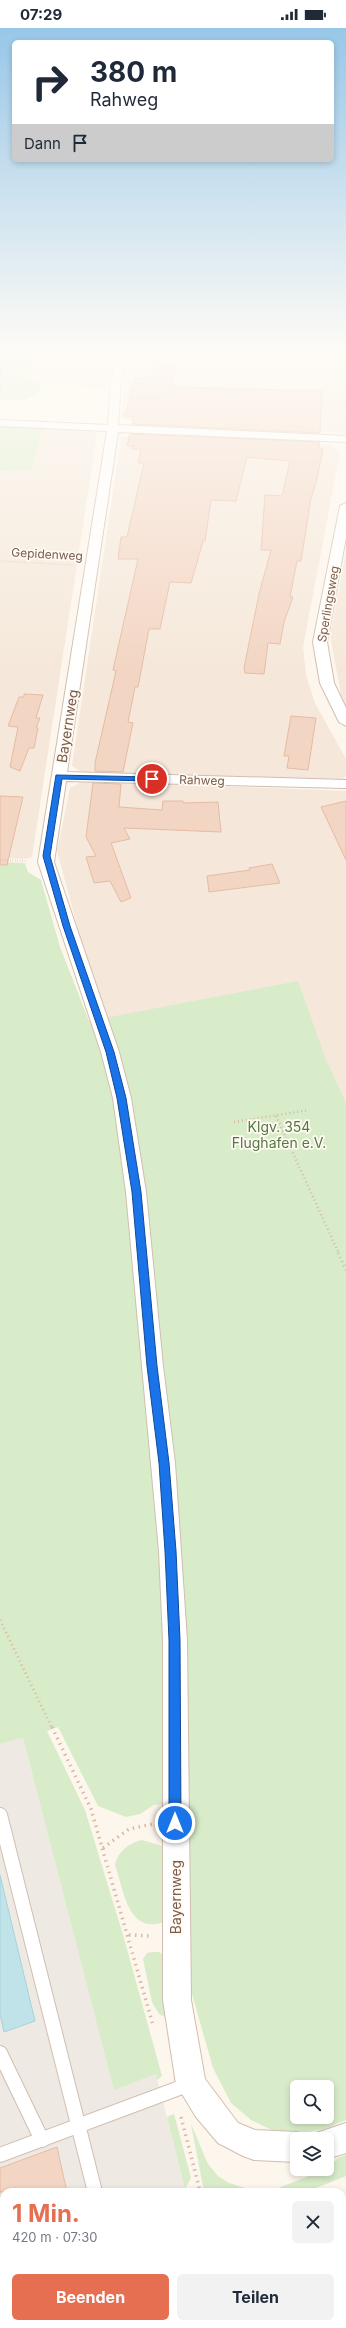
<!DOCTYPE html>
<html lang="de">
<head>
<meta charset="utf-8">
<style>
	:root { --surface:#fff; --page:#f2f2f3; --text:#1f2937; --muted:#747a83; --accent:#e76f51 }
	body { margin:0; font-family:Inter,sans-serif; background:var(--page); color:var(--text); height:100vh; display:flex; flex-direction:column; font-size:15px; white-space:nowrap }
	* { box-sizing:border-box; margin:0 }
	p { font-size:13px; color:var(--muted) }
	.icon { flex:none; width:22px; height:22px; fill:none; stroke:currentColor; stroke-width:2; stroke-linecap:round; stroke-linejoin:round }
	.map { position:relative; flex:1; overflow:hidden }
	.drawer { position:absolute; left:0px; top:2160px; width:346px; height:140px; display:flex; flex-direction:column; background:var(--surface); border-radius:12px 12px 0 0; box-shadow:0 2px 6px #0003 }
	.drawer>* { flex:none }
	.hud { position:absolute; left:12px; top:12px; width:322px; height:122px; border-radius:6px; box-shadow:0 2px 6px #0003; background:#fff; color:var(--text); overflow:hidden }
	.buttons { position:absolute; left:290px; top:2052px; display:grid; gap:8px }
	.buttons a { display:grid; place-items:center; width:44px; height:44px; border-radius:6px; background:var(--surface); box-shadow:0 2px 6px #0003; font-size:20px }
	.pin { position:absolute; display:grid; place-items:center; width:34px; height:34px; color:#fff; margin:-17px; border:2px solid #fff; border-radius:50%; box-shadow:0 1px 4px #0007 }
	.me { position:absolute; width:44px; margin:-22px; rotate:0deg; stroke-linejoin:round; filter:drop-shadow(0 0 3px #0008) }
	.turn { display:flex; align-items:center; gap:14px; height:84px; padding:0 12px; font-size:18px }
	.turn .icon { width:52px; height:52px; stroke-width:2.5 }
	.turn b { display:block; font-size:28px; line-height:34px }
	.then { display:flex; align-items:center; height:38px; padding:0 12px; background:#0003; gap:8px; font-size:15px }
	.round { display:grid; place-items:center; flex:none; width:42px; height:42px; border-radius:6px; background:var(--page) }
	.summary { display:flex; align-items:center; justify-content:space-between; height:68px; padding:0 12px }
	h1 { font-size:24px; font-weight:700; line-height:30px; color:var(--accent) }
	.primary-button { display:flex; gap:8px; margin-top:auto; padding:8px 12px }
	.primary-button a { flex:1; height:46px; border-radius:6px; background:var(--accent); color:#fff; font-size:16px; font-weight:700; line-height:46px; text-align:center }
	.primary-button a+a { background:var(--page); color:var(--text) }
	.status { display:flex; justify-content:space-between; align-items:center; height:28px; padding:0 20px; background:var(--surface); direction:ltr }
	.status svg { height:11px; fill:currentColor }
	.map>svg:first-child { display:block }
	.residential { fill:#f5e8da }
	.industrial { fill:#efe9e4 }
	.green { fill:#d8ecc9; fill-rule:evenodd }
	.water { fill:#bfe3e8; stroke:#a5d3da }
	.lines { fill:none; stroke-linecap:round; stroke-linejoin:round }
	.stream { stroke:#a5d3da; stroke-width:4 }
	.building { fill:#f3d5c3; stroke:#e6bba3 }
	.service-casing { stroke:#d1beb0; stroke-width:16 }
	.minor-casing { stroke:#d1beb0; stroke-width:2 }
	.trunk-casing { stroke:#dad1cd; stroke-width:2 }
	.path-far4 { stroke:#d9b8a5; stroke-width:1.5; stroke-dasharray:0.5 1.5; stroke-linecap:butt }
	.path-far3 { stroke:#d9b8a5; stroke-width:2; stroke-dasharray:0.5 2; stroke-linecap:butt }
	.path-far2 { stroke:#d9b8a5; stroke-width:2.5; stroke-dasharray:1 3; stroke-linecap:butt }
	.path-far1 { stroke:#d9b8a5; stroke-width:3; stroke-dasharray:1 3.5; stroke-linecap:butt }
	.path { stroke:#d9b8a5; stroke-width:3.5; stroke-dasharray:1.5 4.5; stroke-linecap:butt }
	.service { stroke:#fff; stroke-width:14 }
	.minor { fill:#fff; fill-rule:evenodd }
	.trunk { fill:#f9c8a4; fill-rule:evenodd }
	.route { fill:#1a73e8; stroke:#114b97 }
	.labels { text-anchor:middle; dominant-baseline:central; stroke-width:3.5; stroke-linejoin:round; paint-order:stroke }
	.far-street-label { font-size:12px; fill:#7a5c4d; stroke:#fffaf3 }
	.street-label { font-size:14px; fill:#7a5c4d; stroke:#fffaf3 }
	.park-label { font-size:14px; fill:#537a41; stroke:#fffaf3 }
</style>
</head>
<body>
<div class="status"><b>07:29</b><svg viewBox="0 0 49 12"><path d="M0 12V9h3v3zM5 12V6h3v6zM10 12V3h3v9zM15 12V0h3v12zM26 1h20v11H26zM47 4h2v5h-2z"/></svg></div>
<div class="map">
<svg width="346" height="2300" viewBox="0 0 346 2300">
	<rect width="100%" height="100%" fill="#fdf6ec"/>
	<g class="residential">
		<path d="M131,322h215v83l-221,-13 -3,-3 4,-56z"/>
		<path d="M93,334l22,1 -8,25 -66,-3 -14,-8 4,-13 44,1z"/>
		<path d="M43,400l45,2 9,4 -65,423 -7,2 -25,-1v-387l32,-1z"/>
		<path d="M131,407l200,10 9,7 -37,195 3,28 9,28 31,56v17l-4,3 -259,-6 -11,-7 49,-328z"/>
		<path d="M346,523v157l-4,-8 -12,-65z"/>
		<path d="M83,753l263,10v311l-21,-45 -223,-38 -45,-168 13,-63z"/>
	</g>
	<path class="industrial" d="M23,1710l91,351 42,-15 29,115 -8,3h-173v59l-4,1v-508z"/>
	<g class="green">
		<path d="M0,322h48l-3,6 -14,8 -4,12 14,9 -3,8 -15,7h-23z"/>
		<path d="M0,396l88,6 -45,-2 -11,42 -32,1z"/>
		<path d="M0,834l25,1 3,9 13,8 19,67 29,74 209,-40 27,76 21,45v1018l-22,9 -28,5 -22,-3 -23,-11 -20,-17 -18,-35 -23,-81 -8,-185 -28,3 -14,9 -14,3 -28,-11 -40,-79 -11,4 38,79 39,128 38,138 -5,4 -1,-6 -42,16 -91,-352 -23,6zM297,2059h30v30h-30z"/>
		<path d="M142,1812l21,6 4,75c-39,16 -43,-30 -52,-56 3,-14 14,-22 27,-25z"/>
		<path d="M152,1924h7l4,3 8,65 -12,-6 -7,-12 -9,-43 4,-6z"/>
		<path d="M174,2086l17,64 -6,11 -18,-72z"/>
		<path d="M191,2096l17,40 10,12 11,7 19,6 20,3 59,-23 12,-12 7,-2v21l-40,16h-102z"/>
		<path d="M346,2279v21h-53l10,-4h39v-16z"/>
	</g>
	<path class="water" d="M0,1847l35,146 -31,11 -4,-18z"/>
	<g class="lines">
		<g class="stream">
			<path d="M0,347l4,-14 7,-6 -3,-5"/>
			<path d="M0,359v3"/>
		</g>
	</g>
	<g class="building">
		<path d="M154,338l22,1 -4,20 150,4 -2,42 -188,-9 2,-7 -9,-1 10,-38h16z"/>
		<path d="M130,406l190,8 -1,6 4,1 -7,34 -5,15 -10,63h-4l-7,36h3l-9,25 -4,22 -12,-1 -4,31 -19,-1 -1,-5 15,-74 12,-44h-10l4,-55 17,1 8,-35 -43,-4 -11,44 -25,-1 -6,41h-2l-12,42 -21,-1 -10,47h-11l-11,58h-3l-7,35 5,1 -10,49 -28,-1v-8l21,-92 -3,-1 25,-111h-20l3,-22h6l17,-74h-6l3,-14h-9l1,-3h-6z"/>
		<path d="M24,666l19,1 -7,23h4l-4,10h2l-4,20h-5l-9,23 -10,-4 8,-40 -10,-1 11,-29h5z"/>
		<path d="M291,688l25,2 -8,52 -21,-2 2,-12h-5z"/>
		<path d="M93,755l28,1 -2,23 43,3 1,-9h20v2l35,-1 3,30 -97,-4 6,11 -19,4 20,55 -10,4 -11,-21 -16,2 -8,-26 10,-1 -10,-19z"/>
		<path d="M0,768l23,1 -16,68h-7z"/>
		<path d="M346,773v59l-25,-53z"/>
		<path d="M272,836l8,19 -71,9 -2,-16 43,-6 -1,-2z"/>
		<path d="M57,2119l10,45h-67v-24z"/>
	</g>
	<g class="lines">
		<g class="service-casing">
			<g id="service">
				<path d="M0,1787l95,377"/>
				<path d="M0,2025l42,87"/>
				<path d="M0,2127l190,-71"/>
			</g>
		</g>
		<g class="minor-casing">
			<g id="minor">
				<path d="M119,322h10l-8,29 -3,46 228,11v6l-228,-10 -51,340 279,8v8l-280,-7 -12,81 65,190 12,46 15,94 17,174 12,97 12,177 4,360 14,79 33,44 17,7 42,2 11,4 1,3h-12v23l-43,-2 -11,-4 -25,-13 -22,-26 -20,-33 -13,-84v-360l-4,-89 -33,-359 -13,-94 -12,-46 -63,-190 69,-431 -107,-5v-6l108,5 3,-46z"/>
				<path d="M346,475v34l-19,105 7,41 12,25v18l-7,-4 -19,-39 -7,-41 27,-136z"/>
				<path d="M346,2095v30l-19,6v-20h-13l2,-6z"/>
			</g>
		</g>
		<g class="trunk-casing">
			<g id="trunk">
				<path d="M346,2223v36l-4,2v-36z"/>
				<path d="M180,2296h45l-1,4h-45z"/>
			</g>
		</g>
		<g class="path-far4">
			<path d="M131,371l215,6"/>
			<path d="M0,533l74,4"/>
		</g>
		<path class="path-far3" d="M0,832l27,1"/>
		<g class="path-far2">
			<path d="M276,1088l63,138"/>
			<path d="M234,1094l75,-12"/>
		</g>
		<g class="path-far1">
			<path d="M338,1225l8,17"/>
			<path d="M0,1592l52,108"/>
		</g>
		<g class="path">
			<path d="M52,1699l39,82 62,216"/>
			<path d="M103,1820l26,-19 24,-5"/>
			<path d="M129,1907l22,1"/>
			<path d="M181,2089l18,70 -3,5"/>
			<path d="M342,2182l4,-2"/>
			<path d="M0,2247l4,-2"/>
			<path d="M34,2300l10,-4"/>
		</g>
		<use href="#service" class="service"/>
		<use href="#minor" class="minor"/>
		<use href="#trunk" class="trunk"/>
	</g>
	<linearGradient id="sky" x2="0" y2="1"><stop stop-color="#97c7e8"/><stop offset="0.5" stop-color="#fefbf6"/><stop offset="1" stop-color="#fefbf6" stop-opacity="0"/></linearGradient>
	<rect width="346" height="644" fill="url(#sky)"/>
	<path class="route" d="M56,747l96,2 4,2 -4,2 -90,-2 -12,77 20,70 44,126 12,46 15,94 16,174 12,97 7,88 4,89 1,183 -2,5 -4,1 -4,-1 -2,-5v-183l-4,-89 -6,-88 -12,-97 -15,-174 -15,-94 -11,-46 -43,-126 -20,-70z"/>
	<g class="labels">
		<g class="far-street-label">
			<text transform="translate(47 526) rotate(3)">Gepidenweg</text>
			<text transform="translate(328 576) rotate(-80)">Sperlingsweg</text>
			<text transform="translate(202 752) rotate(2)">Rahweg</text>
		</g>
		<g class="street-label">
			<text transform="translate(67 698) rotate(-81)">Bayernweg</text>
			<text transform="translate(175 1869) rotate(-90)">Bayernweg</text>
		</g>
		<g class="park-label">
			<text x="279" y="1098">Klgv. 354<tspan x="279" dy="16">Flughafen e.V.</tspan></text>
		</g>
	</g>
</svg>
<div class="buttons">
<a><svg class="icon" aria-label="search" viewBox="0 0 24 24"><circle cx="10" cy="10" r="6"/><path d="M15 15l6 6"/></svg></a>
<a><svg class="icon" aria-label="layers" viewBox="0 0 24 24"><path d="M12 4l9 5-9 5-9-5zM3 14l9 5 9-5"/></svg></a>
</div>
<div class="pin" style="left:152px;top:751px;background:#d93025"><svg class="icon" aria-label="arrive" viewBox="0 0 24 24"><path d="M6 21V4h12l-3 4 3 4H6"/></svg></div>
<svg class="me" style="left:175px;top:1795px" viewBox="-20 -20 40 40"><circle r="17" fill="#1a73e8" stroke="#fff" stroke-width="3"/><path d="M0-11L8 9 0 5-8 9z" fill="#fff"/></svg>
<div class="hud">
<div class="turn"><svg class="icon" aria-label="right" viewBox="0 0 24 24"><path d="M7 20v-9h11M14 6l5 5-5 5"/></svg><div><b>380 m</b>Rahweg</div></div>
<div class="then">Dann<svg class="icon" aria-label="arrive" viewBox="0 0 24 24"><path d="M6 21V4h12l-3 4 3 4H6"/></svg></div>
</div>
<section class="drawer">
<div class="summary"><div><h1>1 Min.</h1><p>420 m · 07:30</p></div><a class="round"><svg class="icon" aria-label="close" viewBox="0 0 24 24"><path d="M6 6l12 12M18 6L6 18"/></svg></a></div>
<div class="primary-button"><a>Beenden</a><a>Teilen</a></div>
</section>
</div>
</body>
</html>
